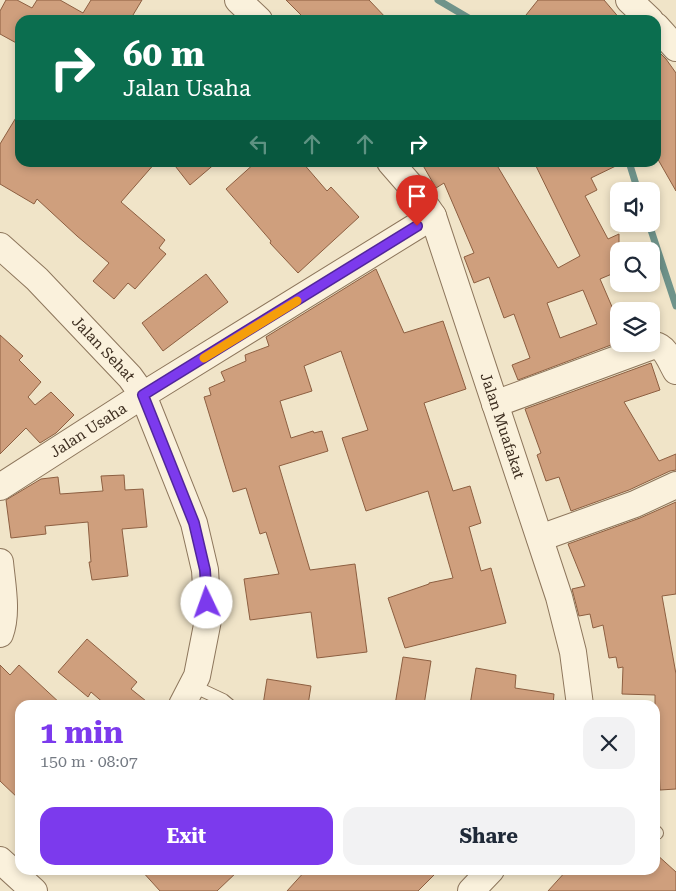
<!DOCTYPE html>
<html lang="en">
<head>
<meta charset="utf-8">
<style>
	:root { --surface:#fff; --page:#f2f2f3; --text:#1f2937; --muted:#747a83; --accent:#7c3aed }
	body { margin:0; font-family:"Roboto Serif",serif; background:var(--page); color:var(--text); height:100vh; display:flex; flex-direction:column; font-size:19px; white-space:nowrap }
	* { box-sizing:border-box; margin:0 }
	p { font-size:16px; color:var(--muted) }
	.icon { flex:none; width:28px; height:28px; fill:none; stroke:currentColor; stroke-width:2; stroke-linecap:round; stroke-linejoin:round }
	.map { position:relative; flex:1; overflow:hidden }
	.panel { position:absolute; left:15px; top:700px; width:645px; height:175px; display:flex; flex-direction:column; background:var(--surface); border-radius:15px; box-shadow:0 2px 8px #0003 }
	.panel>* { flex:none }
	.guide { position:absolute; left:15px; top:15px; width:646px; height:152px; border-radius:15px; box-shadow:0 2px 8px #0003; background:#0b6e4f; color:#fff; overflow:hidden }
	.buttons { position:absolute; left:610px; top:182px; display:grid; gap:10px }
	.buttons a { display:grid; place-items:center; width:50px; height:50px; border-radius:10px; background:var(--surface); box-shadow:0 2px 8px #0003; font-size:25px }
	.pin { position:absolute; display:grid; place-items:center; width:42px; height:42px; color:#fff; margin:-51px -21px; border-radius:50% 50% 50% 0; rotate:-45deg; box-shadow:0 0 5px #0007 }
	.pin .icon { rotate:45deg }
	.me { position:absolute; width:55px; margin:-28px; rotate:357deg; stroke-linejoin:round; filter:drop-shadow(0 0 4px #0008) }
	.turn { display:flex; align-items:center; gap:18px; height:105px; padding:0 25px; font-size:22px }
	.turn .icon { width:65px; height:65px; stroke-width:2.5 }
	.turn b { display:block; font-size:35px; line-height:42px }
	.lanes { display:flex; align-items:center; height:48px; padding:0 25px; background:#0003; justify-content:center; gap:25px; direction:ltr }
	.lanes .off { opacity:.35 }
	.round { display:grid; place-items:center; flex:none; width:52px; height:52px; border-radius:15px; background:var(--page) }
	.head { display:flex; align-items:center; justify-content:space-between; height:85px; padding:0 25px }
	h1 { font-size:30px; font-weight:700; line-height:38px; color:var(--accent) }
	.action { display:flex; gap:10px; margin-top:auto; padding:10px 25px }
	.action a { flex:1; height:58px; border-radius:15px; background:var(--accent); color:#fff; font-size:20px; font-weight:700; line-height:58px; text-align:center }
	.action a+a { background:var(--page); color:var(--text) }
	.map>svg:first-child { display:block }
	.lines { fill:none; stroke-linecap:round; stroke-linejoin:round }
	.stream { stroke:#6f938a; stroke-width:7 }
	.building { fill:#cf9f7d; stroke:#8d5f41; fill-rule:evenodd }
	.lane-casing { stroke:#8d765c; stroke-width:14 }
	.street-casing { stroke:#8d765c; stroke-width:28 }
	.lane { stroke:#faf1dc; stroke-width:12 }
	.street { stroke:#faf1dc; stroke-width:26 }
	.route-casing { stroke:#51269a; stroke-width:12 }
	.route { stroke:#7c3aed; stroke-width:9 }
	.slow { stroke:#f59e0b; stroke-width:9 }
	.labels { text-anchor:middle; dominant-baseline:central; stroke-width:5; stroke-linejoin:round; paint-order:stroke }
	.street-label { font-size:15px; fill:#3d2e20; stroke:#f7eed8 }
</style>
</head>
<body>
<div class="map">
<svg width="676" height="891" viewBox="0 0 676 891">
	<rect width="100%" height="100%" fill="#f0e4c8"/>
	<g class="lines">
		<g class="stream">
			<path d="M438,0l34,20"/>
			<path d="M629,162l9,29"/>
			<path d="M649,224l27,82"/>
		</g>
	</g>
	<g class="building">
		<path d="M6,0h11l15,8 5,-8h23l23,13 8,-13h51l-12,20h-110v25l-20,-11v-23z"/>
		<path d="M286,0h83l19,20h-82z"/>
		<path d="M538,0h66l17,20h-99z"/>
		<path d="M656,49l10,10 10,14v118l-20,-35z"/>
		<path d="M20,111v51h136l-35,40 44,38 -6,8 7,6 -31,35 -7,-6 -14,16 -21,-18 16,-18 -32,-27 -40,-37 -3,5 -34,-20v-40z"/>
		<path d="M172,162h45l-27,23z"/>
		<path d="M256,162h46l25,29 4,-4 28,30 -61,56 -28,-30 1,-2 -45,-52z"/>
		<path d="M421,162h74l63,106 22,-12 -46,-94h90l-33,16 6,12 -12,6 23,43 11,-5v37l-19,8 16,37 3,-1v27l-101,38 -6,-15 18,-7 -16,-44 -10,4 -15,-41 -15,6 -10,-26 10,-4 -30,-70 -8,5zM583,290l14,34 -37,14 -13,-35z"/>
		<path d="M376,269l28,64 39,-12 23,68 -42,14 29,88 17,-5 11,37 -12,4 12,44 10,-3 15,55 -101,25 -17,-50 41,-14v-1l24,-5 -25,-87 -62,20 -24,-73 26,-8 -27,-79 -37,15 8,25 -32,10 11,37 22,-7 1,2 8,-2 6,20 -49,15 31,104 45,-6 12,88 -50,6 -6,-46 -61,8 -6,-41 35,-5 -13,-42 -6,2 -14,-46 -13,4 -29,-95 7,-2 -2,-7 16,-7 -4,-9 25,-11 -1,-6 24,-9 -3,-9z"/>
		<path d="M206,274l22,28 -65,49 -21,-28z"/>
		<path d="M0,335l23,21 -4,4 22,22 -13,15 7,8 16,-13 23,23 -18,18 -16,10 -14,-15 -26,26z"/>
		<path d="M651,363l9,27 -36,12 35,59 17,-7v16l-6,1 -41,19 -58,21 -12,-34 -13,4 -9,-26 4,-2 -16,-44z"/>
		<path d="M124,475l1,15 18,-1 4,38 -25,2 6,47 -36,4 -3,-18h2l-3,-40 -43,4 1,8 -35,4 -5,-38 35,-21 17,-2 2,17 43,-3 -2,-15z"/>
		<path d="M676,502v92l-14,2 14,78v115l-16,1 -2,-46h-3v-49l-33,-1 1,-27 -5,1 -2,-11 -7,1 -6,-33 -10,3 -3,-14 -11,2 -7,-27 13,-3 -17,-42 72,-26z"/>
		<path d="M87,639l50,43 -6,7 20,16h-45l-15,-13 -3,5 -30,-25z"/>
		<path d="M403,657l28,4 -7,44h-29z"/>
		<path d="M0,665l10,10 9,-10 43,40h-42v95l-20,-19z"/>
		<path d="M476,668l40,7 -1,13 39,6 -1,11h-83z"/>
		<path d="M267,679l44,7 -3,19h-45z"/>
		<path d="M655,853l21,19v19h-128l19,-21h88z"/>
		<path d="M141,870h98l-22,21h-57z"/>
		<path d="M306,870h133l-21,21h-131z"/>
	</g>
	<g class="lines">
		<g class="lane-casing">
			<g id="lane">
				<path d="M193,686l30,14 6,5"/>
				<path d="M655,831l2,2"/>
			</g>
		</g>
		<g class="street-casing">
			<g id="street">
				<path d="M238,0l21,20"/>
				<path d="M629,0l21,20"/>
				<path d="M656,26l20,22"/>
				<path id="s1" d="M390,162l27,31 16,23 126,381 14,55 7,53"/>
				<path id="s2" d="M0,246l37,33 93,98 13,18 51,128 11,47 3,50 -11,56 -15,29"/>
				<path d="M495,404l160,-59c11,2 16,18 21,26"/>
				<path id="s3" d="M0,487l143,-92 290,-179"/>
				<path d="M540,538l95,-34 41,-19"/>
				<path d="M0,562c2,22 8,51 0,72"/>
				<path d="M0,860l34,31"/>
				<path d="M471,891l20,-21"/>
			</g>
		</g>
		<use href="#lane" class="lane"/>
		<use href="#street" class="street"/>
	</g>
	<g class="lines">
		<g class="route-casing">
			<path id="route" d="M207,603l-2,-33 -11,-47 -51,-128 274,-169"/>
		</g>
		<use href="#route" class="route"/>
		<path class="slow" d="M204,358l93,-57"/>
	</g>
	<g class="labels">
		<g class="street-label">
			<text stroke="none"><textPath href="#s2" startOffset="146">Jalan Sehat</textPath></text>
			<text stroke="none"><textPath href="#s1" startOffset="290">Jalan Muafakat</textPath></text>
			<text stroke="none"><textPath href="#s3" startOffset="105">Jalan Usaha</textPath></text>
		</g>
	</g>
</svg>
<div class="buttons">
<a><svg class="icon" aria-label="sound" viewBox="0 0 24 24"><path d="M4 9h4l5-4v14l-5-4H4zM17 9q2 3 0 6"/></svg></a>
<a><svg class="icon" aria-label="search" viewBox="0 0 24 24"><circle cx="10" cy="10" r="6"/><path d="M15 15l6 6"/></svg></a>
<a><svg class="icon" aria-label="layers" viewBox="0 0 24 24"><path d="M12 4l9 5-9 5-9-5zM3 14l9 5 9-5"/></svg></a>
</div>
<div class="pin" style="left:417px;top:226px;background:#d93025"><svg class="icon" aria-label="arrive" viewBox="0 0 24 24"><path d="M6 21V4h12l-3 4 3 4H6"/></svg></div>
<svg class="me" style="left:207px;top:603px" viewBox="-20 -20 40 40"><circle r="19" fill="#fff"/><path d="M0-13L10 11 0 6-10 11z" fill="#7c3aed"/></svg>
<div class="guide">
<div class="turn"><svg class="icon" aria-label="right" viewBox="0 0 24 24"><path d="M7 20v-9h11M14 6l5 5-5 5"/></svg><div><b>60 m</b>Jalan Usaha</div></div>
<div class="lanes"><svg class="icon off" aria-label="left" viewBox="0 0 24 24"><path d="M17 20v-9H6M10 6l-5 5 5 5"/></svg><svg class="icon off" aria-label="ahead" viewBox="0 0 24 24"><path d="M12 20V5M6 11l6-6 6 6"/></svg><svg class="icon off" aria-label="ahead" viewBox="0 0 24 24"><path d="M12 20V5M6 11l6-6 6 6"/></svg><svg class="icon" aria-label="right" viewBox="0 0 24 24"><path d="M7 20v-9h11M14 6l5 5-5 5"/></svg></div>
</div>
<section class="panel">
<div class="head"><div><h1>1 min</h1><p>150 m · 08:07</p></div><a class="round"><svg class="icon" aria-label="close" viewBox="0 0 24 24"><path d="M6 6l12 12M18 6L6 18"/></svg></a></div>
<div class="action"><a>Exit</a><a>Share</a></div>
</section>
</div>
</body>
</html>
